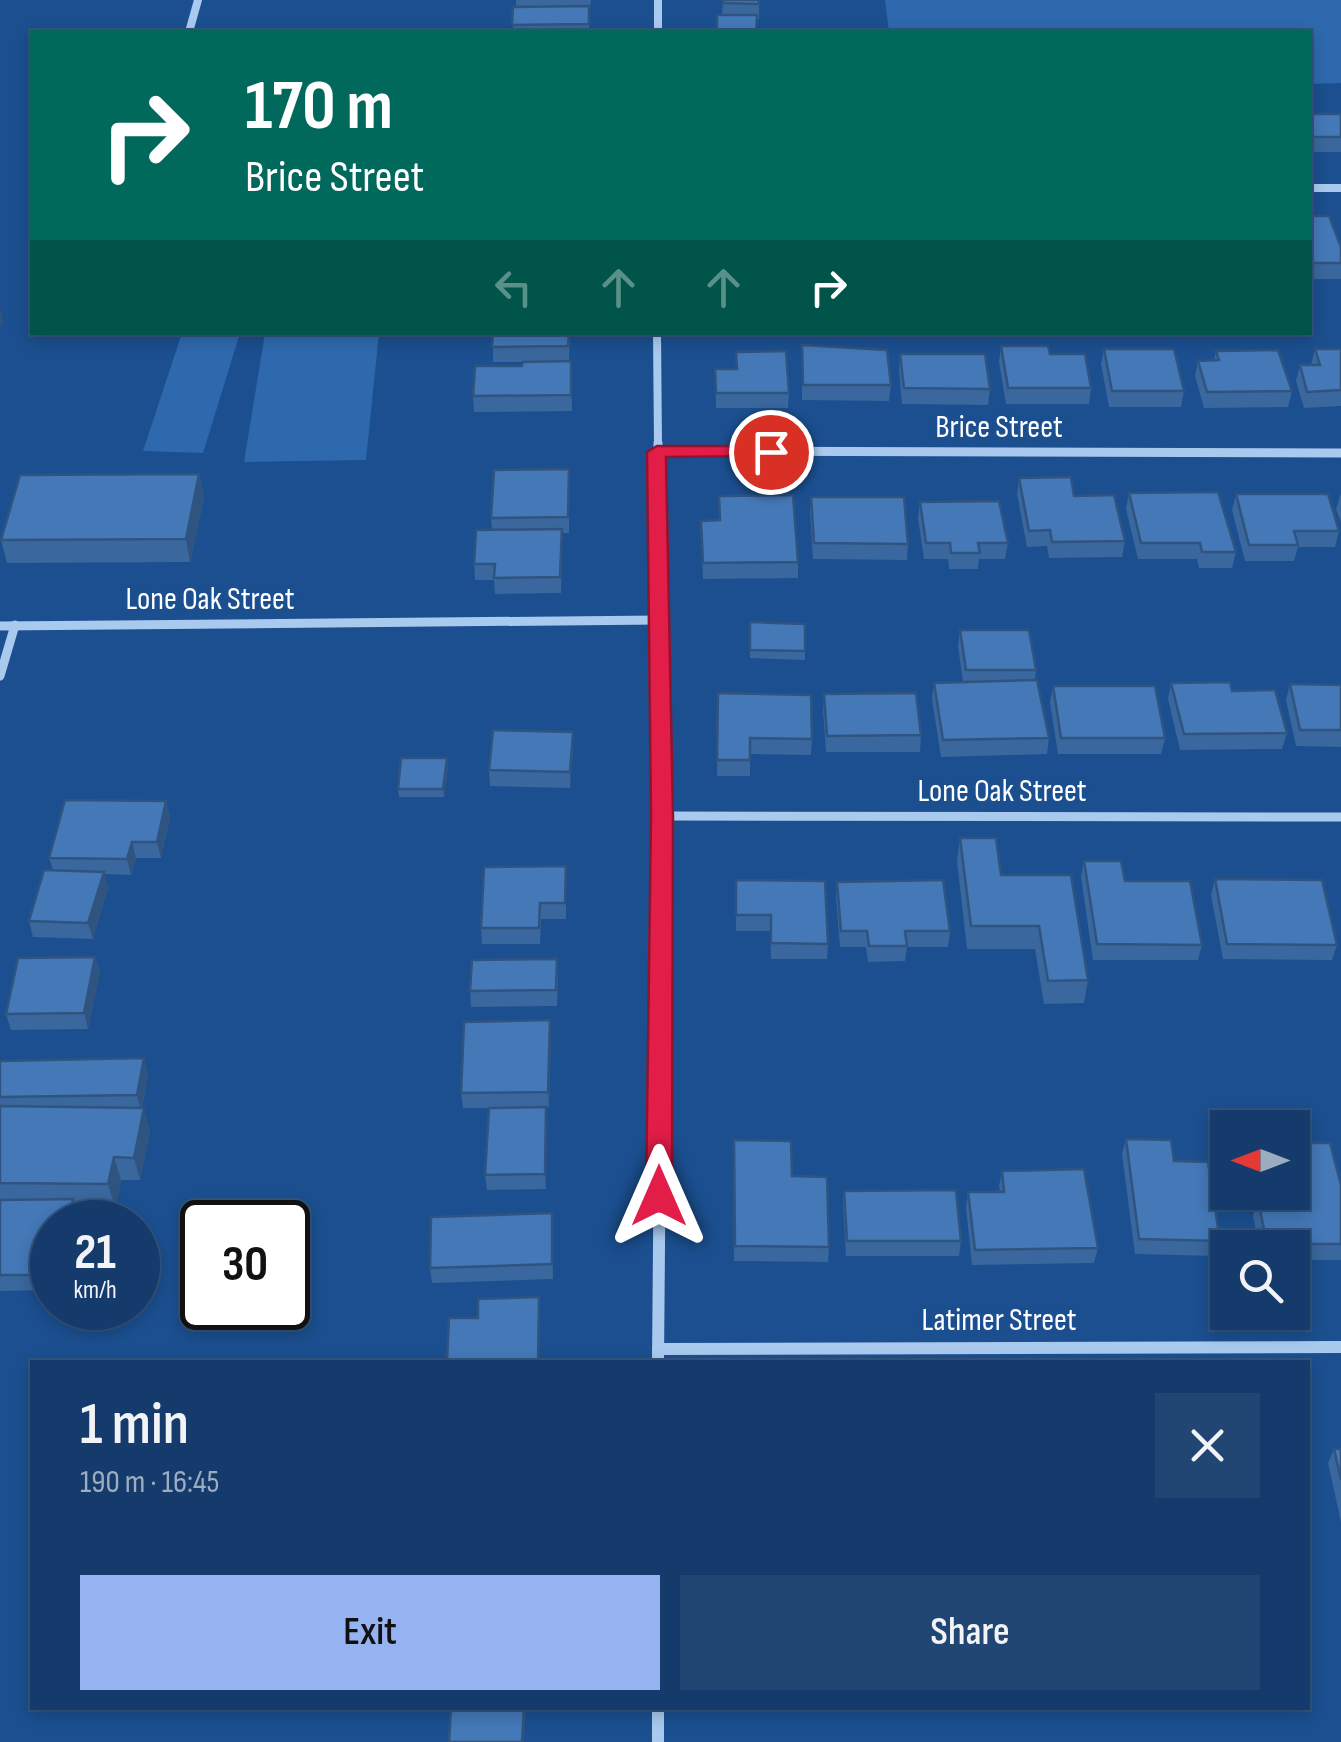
<!DOCTYPE html>
<html lang="en">
<head>
<meta charset="utf-8">
<style>
	:root { --surface:#143b6b; --page:#214673; --text:#f1f3f6; --muted:#9dadc1; --line:#33557e; --accent:#95b2f1 }
	body { margin:0; font-family:"Sofia Sans Condensed",sans-serif; background:var(--page); color:var(--text); height:100vh; display:flex; flex-direction:column; font-size:38px; white-space:nowrap }
	* { box-sizing:border-box; margin:0 }
	p { font-size:32px; color:var(--muted) }
	.icon { flex:none; width:55px; height:55px; fill:none; stroke:currentColor; stroke-width:2; stroke-linecap:round; stroke-linejoin:round }
	.map { position:relative; flex:1; overflow:hidden }
	.sheet { position:absolute; left:30px; top:1360px; width:1280px; height:350px; display:flex; flex-direction:column; background:var(--surface); border-radius:0px; box-shadow:0 5px 15px #0003,0 0 0 2px var(--line) }
	.sheet>* { flex:none }
	.hud { position:absolute; left:30px; top:30px; width:1282px; height:305px; border-radius:0px; box-shadow:0 5px 15px #0003,0 0 0 2px var(--line); background:#00695c; color:#fff; overflow:hidden }
	.needle { width:65px; rotate:270deg }
	.tools { position:absolute; left:1210px; top:1110px; display:grid; gap:20px }
	.tools a { display:grid; place-items:center; width:100px; height:100px; border-radius:0px; background:var(--surface); box-shadow:0 5px 15px #0003,0 0 0 2px var(--line); font-size:50px }
	.speed { position:absolute; left:30px; top:1200px; display:flex; gap:20px; font-size:50px; font-weight:700; text-align:center }
	.speed>* { display:grid; place-content:center; width:130px; height:130px; border-radius:50%; background:var(--surface); box-shadow:0 5px 15px #0003,0 0 0 2px var(--line); line-height:1 }
	.speed small { font-size:25px; font-weight:400 }
	.speed .limit { border:5px solid #111; border-radius:15px; background:#fff; color:#111 }
	.pin { position:absolute; display:grid; place-items:center; width:85px; height:85px; color:#fff; margin:-42px; border:5px solid #fff; border-radius:50%; box-shadow:0 2px 10px #0007 }
	.me { position:absolute; width:110px; margin:-55px; rotate:0deg; stroke-linejoin:round; filter:drop-shadow(0 0 8px #0008) }
	.turn { display:flex; align-items:center; gap:35px; height:210px; padding:0 50px; font-size:45px }
	.turn .icon { width:130px; height:130px; stroke-width:2.5 }
	.turn b { display:block; font-size:70px; line-height:85px }
	.lanes { display:flex; align-items:center; height:95px; padding:0 50px; background:#0003; justify-content:center; gap:50px; direction:ltr }
	.lanes .off { opacity:.35 }
	.round { display:grid; place-items:center; flex:none; width:105px; height:105px; border-radius:0px; background:var(--page) }
	.headline { display:flex; align-items:center; justify-content:space-between; height:170px; padding:0 50px }
	h1 { font-size:60px; font-weight:600; line-height:75px }
	.button { display:flex; gap:20px; margin-top:auto; padding:20px 50px }
	.button a { flex:1; height:115px; border-radius:0px; background:var(--accent); color:#111; font-size:40px; font-weight:600; line-height:115px; text-align:center }
	.button a+a { background:var(--page); color:var(--text) }
	.map>svg:first-child { display:block }
	.green { fill:#2e69ad }
	.lines { fill:none; stroke-linecap:round; stroke-linejoin:round }
	.minor-far2 { stroke:#a9c9ee; stroke-width:8 }
	.minor-far1 { stroke:#a9c9ee; stroke-width:9 }
	.minor { stroke:#a9c9ee; stroke-width:12 }
	.wall { fill:#3a679d }
	.shaded-wall { fill:#305480 }
	.building { fill:#4478b7; stroke:#305480; stroke-width:2.5 }
	.route { fill:#e11d48; stroke:#92132f; stroke-width:2.5 }
	.labels { text-anchor:middle; dominant-baseline:central; stroke-width:8; stroke-linejoin:round; paint-order:stroke }
	.street-label { font-size:32px; fill:#fff; stroke:#1b4f8f }
</style>
</head>
<body>
<div class="map">
<svg width="1341" height="1742" viewBox="0 0 1341 1742">
	<rect width="100%" height="100%" fill="#1b4f8f"/>
	<g class="green">
		<path d="M885,0h456v83l-31,1v-52h-421z"/>
		<path d="M182,333h58l-37,120 -60,-2z"/>
		<path d="M265,333h114l-13,127 -122,2z"/>
	</g>
	<g class="lines">
		<g class="minor-far2">
			<path d="M658,0v32"/>
			<path d="M189,32l9,-32"/>
			<path d="M1310,188h31"/>
			<path d="M657,332l1,114"/>
		</g>
		<g class="minor-far1">
			<path d="M658,443l3,572"/>
			<path d="M657,451l684,2"/>
			<path d="M0,626l660,-6"/>
			<path d="M0,676l15,-51"/>
			<path d="M662,816l679,1"/>
		</g>
		<g class="minor">
			<path d="M658,1349l683,-2"/>
			<path d="M658,1362l3,-349"/>
			<path d="M658,1708v34"/>
		</g>
	</g>
	<g class="wall">
		<path d="M516,0h75l-1,9h-1v23h-76v-25h3z"/>
		<path d="M723,0h36v19l-37,-4z"/>
		<rect x="1310" y="114" width="31" height="38"/>
		<path d="M1310,216l31,31v32h-31z"/>
		<path d="M493,332h77l-1,29h2l1,50 -98,1 -1,-16 49,-30 1,-4h-30z"/>
		<path d="M802,345l89,40 -2,16 -87,-1z"/>
		<path d="M1001,346l49,8 41,34 -2,16h-83l-7,-42z"/>
		<path d="M1104,349l80,42 -3,16h-72l-8,-43z"/>
		<path d="M1315,349h26v57l-37,2 -8,-27 4,-16h11z"/>
		<path d="M1216,351l76,40 -4,16 -84,1 -9,-32 3,-15 16,-1z"/>
		<path d="M736,352l53,41 -1,15h-72l-1,-39h21z"/>
		<path d="M900,354l90,35 -2,16 -86,-1 -3,-35z"/>
		<path d="M569,469v64h-7l-1,60 -66,1 -1,-14h-19l-1,-16 18,-34 -1,-12z"/>
		<path d="M199,474l5,23 -14,65 -183,1 -6,-23z"/>
		<path d="M1019,478l106,63 -3,16 -73,1 -2,-12 -20,1 -10,-53z"/>
		<path d="M1129,493l107,59 -4,16h-33l-2,-9h-59l-12,-50z"/>
		<path d="M1341,493v29l-5,-13z"/>
		<path d="M1236,494l103,37 -4,16h-37l-4,14h-49l-13,-51z"/>
		<path d="M719,496l79,66v16l-95,1 -2,-58 18,-1z"/>
		<path d="M811,497l97,47 -1,16 -94,-1 -3,-46z"/>
		<path d="M920,502l88,41 -3,16h-26l-1,10h-29l-1,-10h-24l-6,-41z"/>
		<path d="M750,622l55,2v36l-55,-2z"/>
		<path d="M960,630l76,40 -1,10 14,58 -2,16 -106,3 -9,-58 2,-16 29,-1 -5,-36z"/>
		<path d="M1171,683l61,8 55,42 -5,16 -102,1 -12,-51z"/>
		<path d="M1290,684l51,1v62l-45,-1 -10,-46z"/>
		<path d="M1053,686l112,52 -4,16h-103l-8,-52z"/>
		<path d="M718,693l94,46 -1,16 -61,-1v22h-33z"/>
		<path d="M824,694l97,41 -1,17h-94l-3,-42z"/>
		<path d="M573,732v16l-3,40 -80,-2 -1,-16z"/>
		<path d="M447,758l1,8 -4,31h-45l-1,-8z"/>
		<path d="M166,801l4,16 -9,41h-25l-5,17 -27,-1 4,14 -15,51 -60,-2 -4,-16 24,-51 -4,-12z"/>
		<path d="M960,838l41,37 87,105 -4,23 -40,1 -9,-55h-68l-10,-88z"/>
		<path d="M1084,861l41,20 77,64 -4,15h-105l-12,-83z"/>
		<path d="M566,866v53h-25l-1,25h-58l-1,-16z"/>
		<path d="M1215,879l122,66 -5,15 -109,-1 -12,-64z"/>
		<path d="M736,880l92,64 -1,15h-56l-1,-28h-34z"/>
		<path d="M837,882l113,49 -2,16h-41l-2,14 -37,1 -2,-15h-26l-4,-49z"/>
		<path d="M95,957l5,15 -12,57 -77,1 -5,-16z"/>
		<path d="M558,975l-1,31 -86,1 -1,-16z"/>
		<path d="M551,1036l-2,71h-3v82l-59,1 -2,-15 4,-67h-26l-2,-15z"/>
		<path d="M0,1061l148,13 -6,34 8,23 -10,49h-19l-6,27 -40,-1 3,8 -2,8h-24v68l-52,1z"/>
		<path d="M1126,1139l48,22 46,80 -4,15 -81,-2 -13,-100z"/>
		<path d="M733,1156l59,20 37,71 -1,15 -94,-1z"/>
		<path d="M1002,1171l96,77 -4,15 -122,2 -6,-57 2,-16h32l-1,-6z"/>
		<path d="M1341,1185v75h-49v-12h-32l-7,-32 5,-16h16l-2,-8h20z"/>
		<path d="M844,1191l117,50 -2,15h-113l-3,-50z"/>
		<path d="M552,1213l1,66 -121,4 -2,-15z"/>
		<path d="M1334,1449h7v73l-13,-59z"/>
	</g>
	<g class="shaded-wall">
		<path d="M0,307l3,13 -3,9z"/>
		<path d="M199,474l5,23 -14,65 -4,-23z"/>
		<path d="M573,732v16l-3,40v-16z"/>
		<path d="M447,758l1,8 -4,31 -1,-8z"/>
		<path d="M166,801l4,16 -9,41 -4,-16z"/>
		<path d="M132,842l4,16 -5,17 -4,-16z"/>
		<path d="M104,872l4,16 -15,51 -5,-16z"/>
		<path d="M95,957l5,15 -12,57 -4,-16z"/>
		<path d="M550,1020l1,16 -2,71 -1,-15z"/>
		<path d="M144,1058l4,16 -7,37 -4,-16z"/>
		<path d="M546,1107l1,16 -1,66 -1,-15z"/>
		<path d="M144,1108l6,23 -10,49 -6,-22z"/>
		<path d="M114,1157l7,23 -6,27 -7,-23z"/>
		<path d="M73,1199l5,15 -2,8h-8z"/>
		<path d="M524,1708h2l-2,34h-2z"/>
	</g>
	<g class="building">
		<path d="M723,0h36v4l-36,-1z"/>
		<path d="M589,6v18l-77,1 1,-18z"/>
		<path d="M717,15h40l-1,17h-39z"/>
		<rect x="1310" y="114" width="31" height="23"/>
		<path d="M1310,216h19l12,31v16h-31z"/>
		<path d="M493,332h76l-1,14 -76,1z"/>
		<path d="M802,345l85,5 4,35h-88z"/>
		<path d="M1001,346h47l2,8h35l6,34h-83z"/>
		<path d="M1104,349h70l10,42h-72z"/>
		<path d="M1315,349h26v41l-34,2 -7,-27h20z"/>
		<path d="M1278,350l14,41 -85,1 -9,-31 21,-1 -3,-9z"/>
		<path d="M786,351l3,42h-73l-1,-24h22l-1,-17z"/>
		<path d="M900,354h85l5,35 -86,-1z"/>
		<path d="M571,361v34l-98,1 2,-30h47l1,-4z"/>
		<path d="M569,469l-1,48 -77,1 3,-48z"/>
		<path d="M199,474l-13,65 -185,1 19,-65z"/>
		<path d="M1071,477l3,19 40,-1 11,46 -73,1 -2,-12 -21,1 -10,-53z"/>
		<path d="M1218,492l18,60h-34l-2,-9h-59l-12,-50z"/>
		<path d="M1236,494h92l11,37h-45l4,14h-49z"/>
		<path d="M793,495l5,67 -95,1 -2,-42 19,-1 -1,-24z"/>
		<path d="M811,497h93l4,47 -94,-1z"/>
		<path d="M999,501l9,42h-30l2,10h-29l-1,-10h-24l-6,-41z"/>
		<path d="M562,529l-2,48 -66,1 1,-14h-21l2,-34z"/>
		<path d="M750,622l55,2v27l-55,-1z"/>
		<path d="M960,630h69l7,40h-70z"/>
		<path d="M1037,680l12,58 -106,2 -9,-57z"/>
		<path d="M1230,682l2,9 43,-1 12,43 -103,1 -13,-51z"/>
		<path d="M1290,684l51,1v45h-41z"/>
		<path d="M1053,686h102l10,52h-104z"/>
		<path d="M718,693l93,2 1,44 -62,-1v22h-33z"/>
		<path d="M916,693l5,42 -94,1 -3,-42z"/>
		<path d="M493,730l80,2 -3,40 -81,-2z"/>
		<path d="M401,758h46l-4,31h-45z"/>
		<path d="M65,800l101,1 -9,41h-25l-5,17 -78,-1z"/>
		<path d="M960,838h36l5,37h70l17,105 -40,1 -9,-55h-68z"/>
		<path d="M1084,861h37l4,20h65l12,64 -105,-1z"/>
		<path d="M566,866l-1,37h-25l-1,25h-58l3,-61z"/>
		<path d="M44,870l60,2 -16,51 -59,-2z"/>
		<path d="M1215,879l107,1 15,65 -110,-1z"/>
		<path d="M736,880l89,1 3,63 -57,-1v-28h-35z"/>
		<path d="M943,880l7,51h-45l2,15h-38l-2,-15h-26l-4,-49z"/>
		<path d="M95,957l-11,56 -78,1 12,-56z"/>
		<path d="M557,959l-1,31 -86,1 2,-31z"/>
		<path d="M550,1020l-2,72 -87,1 3,-71z"/>
		<path d="M144,1058l-7,37 -137,2v-36z"/>
		<path d="M0,1106l144,2 -10,50 -20,-1 -6,27 -108,-1z"/>
		<path d="M546,1107l-1,67 -60,1 4,-67z"/>
		<path d="M1126,1139l45,1 3,21 34,1 12,79 -81,-2z"/>
		<path d="M734,1140l57,1 1,35 35,1 2,70 -94,-1z"/>
		<path d="M1292,1143h38l11,42v59h-74l-9,-44h25l-2,-8h11z"/>
		<path d="M1084,1169l14,79 -123,2 -7,-58h36l-2,-21z"/>
		<path d="M956,1190l5,51h-114l-3,-50z"/>
		<path d="M73,1199l-5,23h-16v53h-52v-75z"/>
		<path d="M552,1213v51l-122,4 1,-51z"/>
		<path d="M539,1297l-1,65h-63v-1h-28l2,-43h29v-19z"/>
		<path d="M1334,1449h7v31z"/>
		<path d="M451,1708h73l-2,34h-73z"/>
	</g>
	<path class="route" d="M771,446l9,6 -3,4 -111,1 7,359 -1,380 -13,11 -13,-11 5,-380 -4,-364 10,-6z"/>
	<g class="labels">
		<g class="street-label">
			<text x="999" y="427">Brice Street</text>
			<text x="210" y="599">Lone Oak Street</text>
			<text x="1002" y="791">Lone Oak Street</text>
			<text x="999" y="1320">Latimer Street</text>
		</g>
	</g>
</svg>
<div class="tools">
<a><svg class="needle" viewBox="-14 -14 28 28"><path d="M0-13l5 13h-10z" fill="#e53935"/><path d="M0 13l5-13h-10z" fill="#9dadc1"/></svg></a>
<a><svg class="icon" aria-label="search" viewBox="0 0 24 24"><circle cx="10" cy="10" r="6"/><path d="M15 15l6 6"/></svg></a>
</div>
<div class="speed"><div>21<small>km/h</small></div><div class="limit">30</div></div>
<div class="pin" style="left:771px;top:452px;background:#d93025"><svg class="icon" aria-label="arrive" viewBox="0 0 24 24"><path d="M6 21V4h12l-3 4 3 4H6"/></svg></div>
<svg class="me" style="left:659px;top:1196px" viewBox="-20 -20 40 40"><path d="M0-17L14 15 0 8-14 15z" fill="#e11d48" stroke="#fff" stroke-width="4"/></svg>
<div class="hud">
<div class="turn"><svg class="icon" aria-label="right" viewBox="0 0 24 24"><path d="M7 20v-9h11M14 6l5 5-5 5"/></svg><div><b>170 m</b>Brice Street</div></div>
<div class="lanes"><svg class="icon off" aria-label="left" viewBox="0 0 24 24"><path d="M17 20v-9H6M10 6l-5 5 5 5"/></svg><svg class="icon off" aria-label="ahead" viewBox="0 0 24 24"><path d="M12 20V5M6 11l6-6 6 6"/></svg><svg class="icon off" aria-label="ahead" viewBox="0 0 24 24"><path d="M12 20V5M6 11l6-6 6 6"/></svg><svg class="icon" aria-label="right" viewBox="0 0 24 24"><path d="M7 20v-9h11M14 6l5 5-5 5"/></svg></div>
</div>
<section class="sheet">
<div class="headline"><div><h1>1 min</h1><p>190 m · 16:45</p></div><a class="round"><svg class="icon" aria-label="close" viewBox="0 0 24 24"><path d="M6 6l12 12M18 6L6 18"/></svg></a></div>
<div class="button"><a>Exit</a><a>Share</a></div>
</section>
</div>
</body>
</html>
